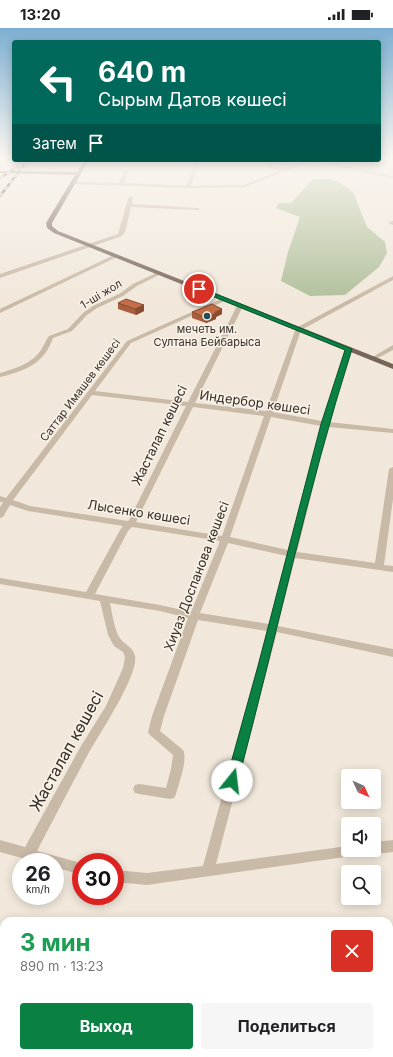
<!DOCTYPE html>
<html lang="ru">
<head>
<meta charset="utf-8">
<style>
	:root { --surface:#fff; --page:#f6f6f6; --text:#202124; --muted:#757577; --accent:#0b8043 }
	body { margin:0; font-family:Inter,sans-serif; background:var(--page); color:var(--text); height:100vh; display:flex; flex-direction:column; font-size:15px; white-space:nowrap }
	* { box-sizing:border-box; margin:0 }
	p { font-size:13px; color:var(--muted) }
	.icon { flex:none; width:22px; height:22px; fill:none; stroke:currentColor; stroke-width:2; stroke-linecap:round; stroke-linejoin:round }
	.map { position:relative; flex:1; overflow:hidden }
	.drawer { position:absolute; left:0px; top:889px; width:393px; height:140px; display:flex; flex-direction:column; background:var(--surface); border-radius:12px 12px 0 0; box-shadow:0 2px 10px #0003 }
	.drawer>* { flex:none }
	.guide { position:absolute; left:12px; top:12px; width:369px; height:122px; border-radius:4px; box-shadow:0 2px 10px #0003; background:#00695c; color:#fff; overflow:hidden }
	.needle { width:26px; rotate:134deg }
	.buttons { position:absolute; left:341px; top:741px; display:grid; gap:8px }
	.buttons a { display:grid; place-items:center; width:40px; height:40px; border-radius:4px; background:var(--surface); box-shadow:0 2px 10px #0003; font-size:20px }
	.speed { position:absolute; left:12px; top:825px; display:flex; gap:8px; font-size:20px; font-weight:700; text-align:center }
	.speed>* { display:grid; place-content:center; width:52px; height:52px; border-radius:50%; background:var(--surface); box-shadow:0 2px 10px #0003; line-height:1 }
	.speed small { font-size:10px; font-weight:400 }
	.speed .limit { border:6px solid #d22; background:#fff; color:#111 }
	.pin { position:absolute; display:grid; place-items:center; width:34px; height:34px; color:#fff; margin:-17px; border:2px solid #fff; border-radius:50%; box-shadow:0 1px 4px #0007 }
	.me { position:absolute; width:44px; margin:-22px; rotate:16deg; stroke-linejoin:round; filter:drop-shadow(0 0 3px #0008) }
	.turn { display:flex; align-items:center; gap:14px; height:84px; padding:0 20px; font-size:18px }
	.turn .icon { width:52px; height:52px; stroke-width:2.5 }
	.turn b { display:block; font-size:28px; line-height:34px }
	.then { display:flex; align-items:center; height:38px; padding:0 20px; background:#0003; gap:8px; font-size:15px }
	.round { display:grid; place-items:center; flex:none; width:42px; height:42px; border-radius:4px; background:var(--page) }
	.head { display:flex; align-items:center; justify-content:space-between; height:68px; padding:0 20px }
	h1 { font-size:24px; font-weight:700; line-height:30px; color:#1e9e55 }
	.action { display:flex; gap:8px; margin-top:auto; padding:8px 20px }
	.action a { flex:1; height:46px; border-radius:4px; background:var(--accent); color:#fff; font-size:16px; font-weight:700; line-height:46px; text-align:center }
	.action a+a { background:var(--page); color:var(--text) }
	.status { display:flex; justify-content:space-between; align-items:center; height:28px; padding:0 20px; background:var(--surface); direction:ltr }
	.status svg { height:11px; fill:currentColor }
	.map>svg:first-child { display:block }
	.green { fill:#b1c09b }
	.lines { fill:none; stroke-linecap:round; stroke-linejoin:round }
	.minor { fill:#c9b9a7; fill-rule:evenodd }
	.major { fill:#776559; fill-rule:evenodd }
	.rail-far1-casing { stroke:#362d28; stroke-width:2.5 }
	.rail-casing { stroke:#362d28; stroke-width:5 }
	.rail-far1 { stroke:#f9f2e7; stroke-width:1.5; stroke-dasharray:4; stroke-linecap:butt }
	.rail { stroke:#f9f2e7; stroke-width:3.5; stroke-dasharray:11; stroke-linecap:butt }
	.wall { fill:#a95f3d }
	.shaded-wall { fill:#894d32 }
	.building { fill:#c46e47; stroke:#894d32 }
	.route { fill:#0b8043; stroke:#07532c }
	.poi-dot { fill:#1e4f56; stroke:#f9f2e7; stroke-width:1.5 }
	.labels { text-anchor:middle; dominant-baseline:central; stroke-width:3; stroke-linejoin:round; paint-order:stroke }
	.far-street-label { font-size:11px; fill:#362d28; stroke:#f9f2e7 }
	.far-poi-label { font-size:11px; fill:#362d28; stroke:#f9f2e7 }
	.street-label { font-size:13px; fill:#362d28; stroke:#f9f2e7 }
	.near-street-label { font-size:16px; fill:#362d28; stroke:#f9f2e7 }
</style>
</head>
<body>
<div class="status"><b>13:20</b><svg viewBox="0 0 49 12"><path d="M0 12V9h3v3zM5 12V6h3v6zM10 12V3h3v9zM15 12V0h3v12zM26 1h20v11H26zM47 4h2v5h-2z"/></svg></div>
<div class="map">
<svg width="393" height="1029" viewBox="0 0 393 1029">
	<rect width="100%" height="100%" fill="#f1e8db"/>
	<path class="green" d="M313,151h16l10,3 14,10 14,35 18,15 2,11 -8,14 -34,28 -35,1 -29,-15 7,-29 12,-35 -24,-9 3,-5h12z"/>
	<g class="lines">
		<g class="minor">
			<path d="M379,130l14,1v2l-14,-2z"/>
			<path d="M196,132h4l-9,26 53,-1 37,-15 -13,-2 -1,-3 3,-5h4l-2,6 13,2 24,-8h11l73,16v2l-79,-17 -13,4 -56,22 -57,1 -114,-4 -2,-1 2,-1 45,1 6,-13 2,-1 2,1 -5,13 62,3z"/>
			<path d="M129,168l4,1 -1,7 66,4 2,1 -2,1 -67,-3 -6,25 -3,4 -122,42v-4l118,-40z"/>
			<path d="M393,193v4l-5,-2 1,-1z"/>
			<path d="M114,227l5,1 -119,57v-4z"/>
			<path d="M158,244l5,1 -26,13 -14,10 -26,12 -10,7 -15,16 -19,7c-2,5 -4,10 -7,14 -10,15 -29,21 -46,25v-4c14,-4 33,-10 41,-23 3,-5 5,-10 8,-14l19,-7 15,-16 10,-7 26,-12 14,-10z"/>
			<path d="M393,248v4l-92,50 -28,82 49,9 24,-72 3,-2 2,1 1,1 -23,73 64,7v4l-65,-6 -31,125 78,11 14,-94 4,-2v32l-9,66 9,1v6l-98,-14 -17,68 115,23v8l-116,-25 -61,232 132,-18v4h19l-1,4 -219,31 -32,-3v-12l32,3 56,-7 64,-235 -69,-11 -34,96 -4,15 23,19c5,9 -4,33 -7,44l-2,4 -4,1 -31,-5 -4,-1 -2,-4 2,-4 4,-1 27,4 5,-19 2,-14 -23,-20 -2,-3 4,-16 36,-98 -28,-7 -50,-8c2,10 4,23 8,32 4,9 15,11 17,21 4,19 -37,80 -47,98 -17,32 -34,64 -51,97l44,12v12l-26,-8v-5h-19l-36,-10v-12l25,7 56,-101 25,-40 17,-38 2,-11 -2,-5 -9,-6 -6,-11 -8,-34 -100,-17v-6l86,14 34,-62 3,-4 -95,-15 -18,-6 -7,12 -3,1v-11l3,-5h-3v-6l6,2 121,-157 96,-43h4v2l-96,43 -36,48 93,11 49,-96 5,-1 1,1 -48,97 71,8 30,-83zM92,367l94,11 -57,114 -1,1 -98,-15 -17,-6zM193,379l71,9 -42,120 -86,-14zM271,389l50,9 -33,124 -58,-13zM132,499l88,14 -29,71 -31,-7 -65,-11 33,-63zM228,515l59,13 -18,68 -69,-11z"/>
			<path d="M393,317v5l-19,10h-4l-1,-1z"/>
			<path d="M393,812v12l-19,2 -4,-2 -1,-2h5v-8z"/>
		</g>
		<path class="major" d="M85,132h4l-37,63v3l6,5 335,133v5l-339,-136 -7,-5 -1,-5 29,-48 -75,-2v-2l77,1z"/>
		<g class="rail-far1-casing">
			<g id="rail-far1">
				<path d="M0,150l18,-11"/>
				<path d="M0,168l28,-36"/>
			</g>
		</g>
		<g class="rail-casing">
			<path id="rail" d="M0,1027h39l14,-2"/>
		</g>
		<use href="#rail-far1" class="rail-far1"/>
		<use href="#rail" class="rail"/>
	</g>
	<g class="wall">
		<path d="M118,275l26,2v6l-8,4 -18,-6z"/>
		<path d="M192,284l30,2 -6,3v2l-10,4 -14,-5z"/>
	</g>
	<g class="shaded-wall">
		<path d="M144,277v6l-8,4 -1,-6z"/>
		<path d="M222,281v5l-6,3v2l-10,4v-5l9,-6z"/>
	</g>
	<g class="building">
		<path d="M126,271l18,6 -9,4 -17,-6z"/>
		<path d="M212,276l10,5 -7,3 1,1 -10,5 -14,-6z"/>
	</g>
	<linearGradient id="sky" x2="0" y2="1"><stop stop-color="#7cafd1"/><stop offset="0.47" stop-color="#f9f5ef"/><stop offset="1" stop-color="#f9f5ef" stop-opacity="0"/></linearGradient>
	<rect width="393" height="274" fill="url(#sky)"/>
	<path class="route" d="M199,259l153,62c-45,142 -76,289 -114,432l-2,4 -4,1 -5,-1 -1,-4 32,-115 63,-242 24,-74 -148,-60 -1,-1z"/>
	<circle class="poi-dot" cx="207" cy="288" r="4"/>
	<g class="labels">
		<g class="far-street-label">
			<text transform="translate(101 266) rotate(-31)">1-ші жол</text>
			<text transform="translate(80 362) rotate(-53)">Саттар Имашев көшесі</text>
		</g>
		<g class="far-poi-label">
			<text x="207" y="301">мечеть им.<tspan x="207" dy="13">Султана Бейбарыса</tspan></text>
		</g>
		<g class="street-label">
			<text transform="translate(255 374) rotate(8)">Индербор көшесі</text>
			<text transform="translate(159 407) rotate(-64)">Жасталап көшесі</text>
			<text transform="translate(139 484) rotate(9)">Лысенко көшесі</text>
			<text transform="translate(196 548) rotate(-69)">Хиуаз Доспанова көшесі</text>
		</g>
		<g class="near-street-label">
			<text transform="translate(66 723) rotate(-61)">Жасталап көшесі</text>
		</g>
	</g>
</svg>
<div class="buttons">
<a><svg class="needle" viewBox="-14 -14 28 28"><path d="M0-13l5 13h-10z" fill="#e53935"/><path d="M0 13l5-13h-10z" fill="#757577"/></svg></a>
<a><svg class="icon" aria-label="sound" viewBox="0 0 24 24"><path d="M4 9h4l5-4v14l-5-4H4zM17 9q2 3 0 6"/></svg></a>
<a><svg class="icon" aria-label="search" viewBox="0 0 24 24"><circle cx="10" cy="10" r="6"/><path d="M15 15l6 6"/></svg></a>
</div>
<div class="speed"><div>26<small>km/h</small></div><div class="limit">30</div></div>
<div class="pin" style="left:199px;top:261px;background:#d93025"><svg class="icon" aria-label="arrive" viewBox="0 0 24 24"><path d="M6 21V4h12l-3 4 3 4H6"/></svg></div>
<svg class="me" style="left:232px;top:753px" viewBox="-20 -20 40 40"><circle r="19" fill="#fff"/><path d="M0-13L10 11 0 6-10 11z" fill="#0b8043"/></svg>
<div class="guide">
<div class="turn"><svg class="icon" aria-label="left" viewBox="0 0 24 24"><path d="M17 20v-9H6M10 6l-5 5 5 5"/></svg><div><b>640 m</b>Сырым Датов көшесі</div></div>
<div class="then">Затем<svg class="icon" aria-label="arrive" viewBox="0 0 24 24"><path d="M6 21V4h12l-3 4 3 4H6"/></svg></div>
</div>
<section class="drawer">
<div class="head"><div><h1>3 мин</h1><p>890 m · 13:23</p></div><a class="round" style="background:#d93025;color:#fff"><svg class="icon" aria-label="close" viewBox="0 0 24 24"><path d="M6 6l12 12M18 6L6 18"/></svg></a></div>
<div class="action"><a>Выход</a><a>Поделиться</a></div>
</section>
</div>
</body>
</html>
